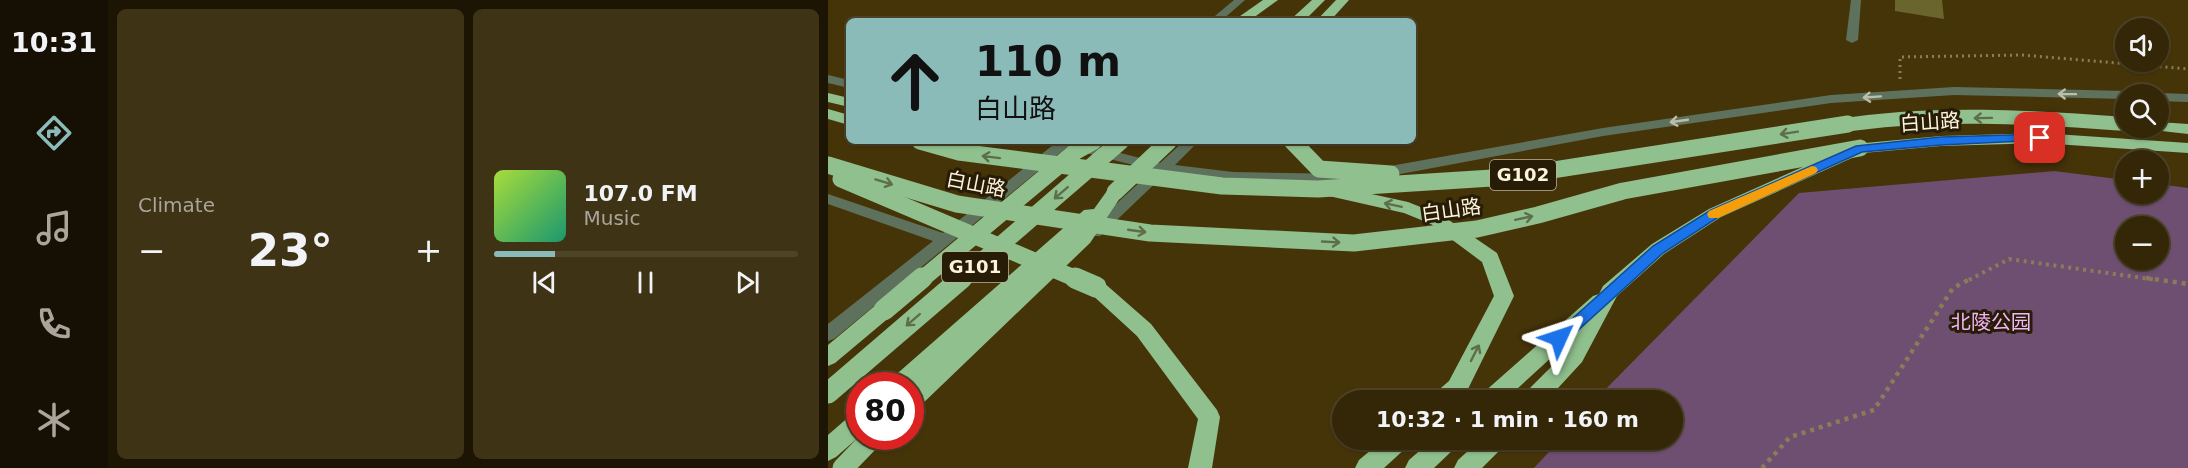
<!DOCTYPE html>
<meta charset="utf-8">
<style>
:root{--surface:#342707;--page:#3f3315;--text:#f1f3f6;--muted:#a9a59b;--line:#4e4428;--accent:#8bbbb9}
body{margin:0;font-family:"DejaVu Sans","Noto Sans SC",sans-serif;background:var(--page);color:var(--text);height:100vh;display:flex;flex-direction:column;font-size:22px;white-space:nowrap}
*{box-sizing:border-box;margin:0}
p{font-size:20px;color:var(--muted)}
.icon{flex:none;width:33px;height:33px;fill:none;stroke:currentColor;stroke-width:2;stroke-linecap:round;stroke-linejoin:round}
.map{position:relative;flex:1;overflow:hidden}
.sheet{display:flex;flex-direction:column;gap:9px;padding:9px;background:#1d1504;width:720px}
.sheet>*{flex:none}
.banner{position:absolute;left:18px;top:18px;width:570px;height:126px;border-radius:9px;box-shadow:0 2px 4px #0004,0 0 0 2px var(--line);background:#8bbbb9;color:#111;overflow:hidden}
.controls{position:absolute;left:1287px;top:18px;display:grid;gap:12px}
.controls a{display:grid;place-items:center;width:54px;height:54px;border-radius:50%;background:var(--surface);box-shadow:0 2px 4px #0004,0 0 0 2px var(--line);font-size:30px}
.speed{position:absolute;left:18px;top:372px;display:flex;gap:12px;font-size:30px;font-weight:700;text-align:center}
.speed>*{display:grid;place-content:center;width:78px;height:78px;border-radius:50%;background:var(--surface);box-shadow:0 2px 4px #0004,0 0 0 2px var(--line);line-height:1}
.speed .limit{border:9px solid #d22;background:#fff;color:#111}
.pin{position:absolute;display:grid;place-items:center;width:51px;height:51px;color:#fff;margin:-26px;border-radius:12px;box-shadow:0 3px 9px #0006}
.me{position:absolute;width:66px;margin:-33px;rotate:48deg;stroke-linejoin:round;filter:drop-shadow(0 0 4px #0008)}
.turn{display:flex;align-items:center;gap:21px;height:126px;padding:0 30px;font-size:27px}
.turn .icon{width:78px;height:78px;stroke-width:2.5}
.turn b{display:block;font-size:42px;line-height:51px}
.big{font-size:45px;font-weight:700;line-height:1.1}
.sheet .tile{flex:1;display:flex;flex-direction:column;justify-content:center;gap:9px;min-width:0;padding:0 21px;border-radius:9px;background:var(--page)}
.song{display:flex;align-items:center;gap:18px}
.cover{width:72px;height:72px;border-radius:9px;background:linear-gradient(135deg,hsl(80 70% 55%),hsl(160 70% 35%))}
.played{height:6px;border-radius:3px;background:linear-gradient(90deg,var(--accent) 20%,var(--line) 20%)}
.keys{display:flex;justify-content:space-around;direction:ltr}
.heat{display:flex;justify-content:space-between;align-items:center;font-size:33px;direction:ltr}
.sheet .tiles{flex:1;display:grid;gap:9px;grid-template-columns:repeat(2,1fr)}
.trip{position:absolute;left:504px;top:390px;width:351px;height:60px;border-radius:30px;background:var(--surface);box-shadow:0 2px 4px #0004,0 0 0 2px var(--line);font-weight:700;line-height:60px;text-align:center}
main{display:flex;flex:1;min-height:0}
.tabs{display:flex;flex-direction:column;width:108px;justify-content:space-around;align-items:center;background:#151003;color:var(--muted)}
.tabs .icon{width:42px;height:42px}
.tabs .selected{color:var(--accent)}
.tabs b{font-size:27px;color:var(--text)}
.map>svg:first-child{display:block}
</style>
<main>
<nav class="tabs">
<b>10:31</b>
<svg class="icon selected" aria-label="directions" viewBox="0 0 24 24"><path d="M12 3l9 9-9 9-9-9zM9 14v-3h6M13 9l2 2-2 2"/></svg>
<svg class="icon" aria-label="music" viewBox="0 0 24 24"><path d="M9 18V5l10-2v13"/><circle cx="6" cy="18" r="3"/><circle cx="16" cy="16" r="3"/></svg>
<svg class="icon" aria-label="phone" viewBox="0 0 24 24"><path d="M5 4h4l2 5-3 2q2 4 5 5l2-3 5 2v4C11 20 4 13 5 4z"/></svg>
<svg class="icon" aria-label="climate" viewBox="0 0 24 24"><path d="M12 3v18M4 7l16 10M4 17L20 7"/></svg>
</nav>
<section class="sheet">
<div class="tiles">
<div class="tile"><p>Climate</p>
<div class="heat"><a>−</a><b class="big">23°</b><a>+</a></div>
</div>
<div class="tile">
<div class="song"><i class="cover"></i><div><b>107.0 FM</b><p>Music</p></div></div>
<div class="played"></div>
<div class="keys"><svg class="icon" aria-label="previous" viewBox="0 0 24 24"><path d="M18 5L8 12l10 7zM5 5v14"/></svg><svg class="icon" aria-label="pause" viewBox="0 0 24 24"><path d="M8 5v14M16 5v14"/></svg><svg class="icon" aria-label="next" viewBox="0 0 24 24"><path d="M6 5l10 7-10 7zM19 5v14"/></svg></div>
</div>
</div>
</section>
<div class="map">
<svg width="1360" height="468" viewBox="0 0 1360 468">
<rect width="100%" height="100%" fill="#463409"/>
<!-- green -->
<path fill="#6e4f71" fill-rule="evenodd" d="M1226 171 1297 180 1298 194H1330L1331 184 1360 188V468H706L732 440H844V400H767L971 193ZM1298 226H1330V260H1298Z"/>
<!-- building -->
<path fill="#6a652c" d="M1067 0H1114L1116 19 1067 11Z"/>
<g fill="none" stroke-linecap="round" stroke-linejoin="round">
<!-- path-far2 -->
<path stroke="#8b7c59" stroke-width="3" stroke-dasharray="2 4" stroke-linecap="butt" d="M1072 79V57L1194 55 1360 69"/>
<!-- path-far1 -->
<path stroke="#8b7c59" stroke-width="4" stroke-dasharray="3 4.5" stroke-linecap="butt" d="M1141 280 1181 259 1329 280"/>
<!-- path -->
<g stroke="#8b7c59" stroke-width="4.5" stroke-dasharray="4 5" stroke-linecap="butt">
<path d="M1318 278 1360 284"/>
<path d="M934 468 962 437 1046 410 1125 288 1144 278"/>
</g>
<!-- street -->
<g fill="#5e715d" fill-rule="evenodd">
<path d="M406 0H417L393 21H381Z"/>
<path d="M1023 0H1033L1030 40 1024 43 1018 40Z"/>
<path d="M0 75 21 80V88L0 83Z"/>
<path d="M1126 87 1298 91 1304 94H1298V99L1126 95 1003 103 775 136 551 178 544 173 551 168 775 128 1003 95Z"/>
<path d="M1330 93 1360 94V102L1330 101V94H1326Z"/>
<path d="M219 141H245L332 163 356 141H371L347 165 405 172 521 174 528 179 521 184 405 182 338 173 272 236H262L260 232 262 228 325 170 238 148 6 339 0 341V324L105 241 0 204V194L115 233 225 145Z"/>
</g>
<!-- highway -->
<g fill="#90c08e" fill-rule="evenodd">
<path d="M435 0H450L421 21H405Z"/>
<path d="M484 0H497L476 21H461Z"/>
<path d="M508 0H521L502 21H488Z"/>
<path d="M0 93 21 98V107L0 102Z"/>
<path d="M0 109 21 115V125L0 119Z"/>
<path d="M1330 122 1360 124V134L1325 130 1323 128H1330Z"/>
<path d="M1212 133 1360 143V153L1212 143 1113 146 1035 153 893 217 836 254 789 296 754 362 719 400H694L697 393 740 350 748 335 677 400H652L655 393 765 296 771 294 775 286 824 244 881 209 1026 144 1113 136Z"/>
<path d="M498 184 580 202 615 216 669 253 686 296 637 395 630 400H604L607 393 621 381 666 296 654 262 603 224 576 213 492 194 490 190 492 186Z"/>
<path d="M287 186 293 188 296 192 262 243 90 408 82 410V386H60L63 379 256 210 266 209 281 188Z"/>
<path d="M268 280 275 282 323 324 389 410 392 417 384 468H360L370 419 309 336 261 292 258 287 261 282Z"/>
<path d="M56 302 63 304 66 310 63 316 7 363 0 366V345L49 304Z"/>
<path d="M32 411V436L8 457 0 461V435L24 414Z"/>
<path d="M555 440H582L579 447 556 468H527L531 460Z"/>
<path d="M604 440H631L628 447 606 468H577L581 460Z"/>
<path d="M652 440H678L675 447 654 468H626L630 460Z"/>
</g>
<!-- highway-bridge-far2 -->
<path stroke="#90c08e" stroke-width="14" d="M1010 126C1105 111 1203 117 1298 124"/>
<!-- highway-bridge-far1 -->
<g stroke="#90c08e" stroke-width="17">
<path d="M92 141 131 152 394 186 490 189 680 177 1020 124"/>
<path d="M464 141 491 169 563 174"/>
<path d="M0 165 129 204 322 233 526 243 649 229 710 215 795 191 1032 148"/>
<path d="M13 179 251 280"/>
<path d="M287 192 341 141"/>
<path d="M93 280 248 151 266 141"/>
<path d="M132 280 293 141"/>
</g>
<!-- highway-bridge -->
<g stroke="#90c08e" stroke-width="21">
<path d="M247 278 268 287"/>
<path d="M56 310 94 278"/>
<path d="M0 393 134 278"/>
<path d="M15 468 46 436"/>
</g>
</g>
<!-- one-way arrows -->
<defs><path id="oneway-shaft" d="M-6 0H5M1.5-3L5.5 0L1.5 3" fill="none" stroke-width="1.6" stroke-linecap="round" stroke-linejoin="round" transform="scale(1.5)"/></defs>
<g stroke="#bdbea9">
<use href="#oneway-shaft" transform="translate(1239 94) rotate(-179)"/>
<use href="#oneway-shaft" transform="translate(1044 97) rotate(176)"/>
<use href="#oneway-shaft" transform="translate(851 121) rotate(172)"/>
</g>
<g stroke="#5c6e4a">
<use href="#oneway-shaft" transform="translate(1155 118) rotate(179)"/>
<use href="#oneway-shaft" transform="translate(961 133) rotate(171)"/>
<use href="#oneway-shaft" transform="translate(163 157) rotate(-173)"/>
<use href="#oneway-shaft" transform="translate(56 182) rotate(17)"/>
<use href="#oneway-shaft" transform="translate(233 193) rotate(139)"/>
<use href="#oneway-shaft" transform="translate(565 205) rotate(-168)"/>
<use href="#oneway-shaft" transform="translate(696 218) rotate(-12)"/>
<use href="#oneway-shaft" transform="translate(309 231) rotate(8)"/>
<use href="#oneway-shaft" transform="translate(503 242) rotate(3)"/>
<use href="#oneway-shaft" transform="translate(85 320) rotate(139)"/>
<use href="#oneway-shaft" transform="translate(647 353) rotate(-63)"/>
</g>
<!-- route -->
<path fill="#1a73e8" stroke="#114b97" stroke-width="1.5" d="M1212 134 1216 135V140L1113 145 1034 152 892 216 835 253 736 343 731 344 725 343 723 338 825 246 883 210 1028 146 1113 137Z"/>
<!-- slow -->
<path fill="#f59e0b" d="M984 166 988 167 990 170 988 173 890 218H881L879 214 881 211Z"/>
<g text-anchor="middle" stroke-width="6" stroke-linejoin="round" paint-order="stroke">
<!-- shield labels -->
<g fill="#271c06" stroke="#bdb29c" stroke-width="1.5">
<rect x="662" y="160" width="66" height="30" rx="4.5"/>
<rect x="114" y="252" width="66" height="30" rx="4.5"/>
</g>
<g font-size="18" font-weight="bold" fill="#fdf2dc">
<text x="695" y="181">G102</text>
<text x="147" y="273">G101</text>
</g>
<!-- street labels -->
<g font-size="20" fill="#fdf2dc" stroke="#271c06">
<text transform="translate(1102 122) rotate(-4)" y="7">白山路</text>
<text transform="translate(148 184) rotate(11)" y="7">白山路</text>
<text transform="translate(623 210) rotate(-8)" y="7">白山路</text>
</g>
<!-- park labels -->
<g font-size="20" fill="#f4b4f9" stroke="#271c06">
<text x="1163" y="329">北陵公园</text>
</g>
</g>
</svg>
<div class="controls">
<a><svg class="icon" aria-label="sound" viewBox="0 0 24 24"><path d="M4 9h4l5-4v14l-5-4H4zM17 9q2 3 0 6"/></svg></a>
<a><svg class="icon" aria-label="search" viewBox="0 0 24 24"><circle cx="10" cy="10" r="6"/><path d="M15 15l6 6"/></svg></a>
<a>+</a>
<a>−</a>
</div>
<div class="speed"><div class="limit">80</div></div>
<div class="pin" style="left:1212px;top:138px;background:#d93025"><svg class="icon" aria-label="arrive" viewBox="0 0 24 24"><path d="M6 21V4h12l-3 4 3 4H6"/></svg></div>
<svg class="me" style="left:731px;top:338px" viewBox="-20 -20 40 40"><path d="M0-17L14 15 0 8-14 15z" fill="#1a73e8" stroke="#fff" stroke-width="4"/></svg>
<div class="trip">10:32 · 1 min · 160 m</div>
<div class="banner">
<div class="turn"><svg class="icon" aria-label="ahead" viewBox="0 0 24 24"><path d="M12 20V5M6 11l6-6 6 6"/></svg><div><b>110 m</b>白山路</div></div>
</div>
</div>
</main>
